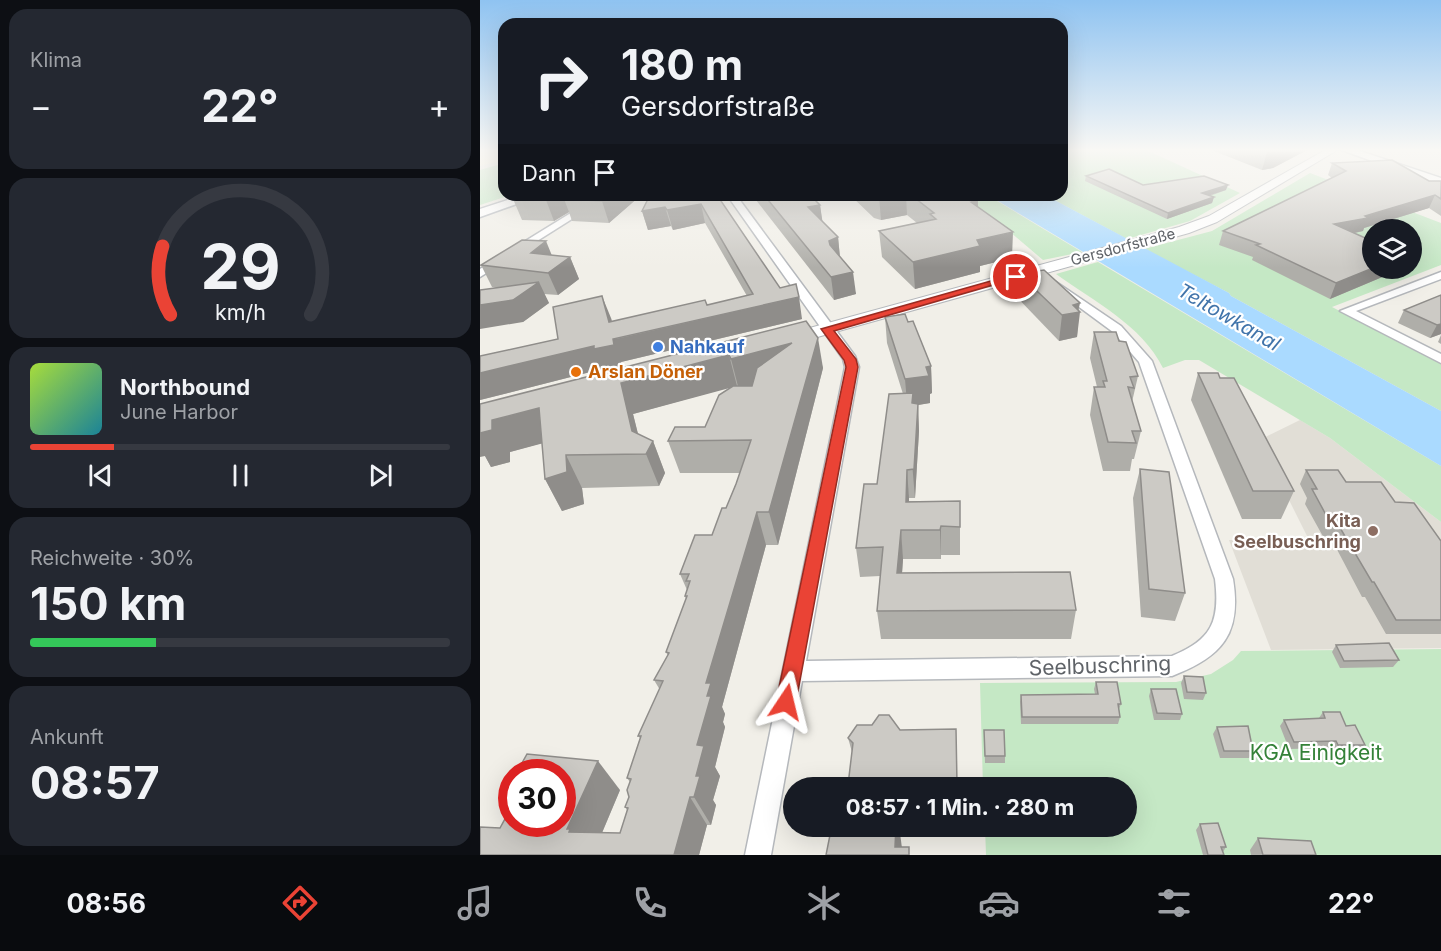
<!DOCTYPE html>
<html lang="de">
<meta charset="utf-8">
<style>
:root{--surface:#171b24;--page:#242831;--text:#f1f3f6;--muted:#9ea1a6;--line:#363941;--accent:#ea4335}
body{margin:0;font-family:Inter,sans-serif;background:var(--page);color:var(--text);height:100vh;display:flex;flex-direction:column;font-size:22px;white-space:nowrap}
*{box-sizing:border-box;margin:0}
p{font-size:20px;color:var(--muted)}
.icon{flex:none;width:33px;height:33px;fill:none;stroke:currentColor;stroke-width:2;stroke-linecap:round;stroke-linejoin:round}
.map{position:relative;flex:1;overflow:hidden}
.drawer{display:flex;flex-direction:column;gap:9px;padding:9px;background:#0d0f14;width:480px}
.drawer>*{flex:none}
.banner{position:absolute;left:18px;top:18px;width:570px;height:183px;border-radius:18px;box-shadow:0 6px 24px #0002;background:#171b24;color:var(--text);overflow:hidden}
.buttons{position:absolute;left:882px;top:219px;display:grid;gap:12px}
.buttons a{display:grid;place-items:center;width:60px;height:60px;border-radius:50%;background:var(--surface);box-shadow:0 6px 24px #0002;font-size:30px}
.speed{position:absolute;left:18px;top:759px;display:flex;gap:12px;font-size:30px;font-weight:700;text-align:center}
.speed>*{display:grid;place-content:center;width:78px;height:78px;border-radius:50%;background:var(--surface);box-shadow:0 6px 24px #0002;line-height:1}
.speed .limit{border:9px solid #d22;background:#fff;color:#111}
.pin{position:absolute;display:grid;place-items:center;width:51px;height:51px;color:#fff;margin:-26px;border:3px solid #fff;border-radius:50%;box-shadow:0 2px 6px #0007}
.me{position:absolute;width:66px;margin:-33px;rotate:10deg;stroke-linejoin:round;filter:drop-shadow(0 0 4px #0008)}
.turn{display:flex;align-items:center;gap:21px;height:126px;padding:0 24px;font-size:27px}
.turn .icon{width:78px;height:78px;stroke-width:2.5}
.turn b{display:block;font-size:42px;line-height:51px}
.then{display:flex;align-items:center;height:57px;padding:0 24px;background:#0003;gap:12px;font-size:22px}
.big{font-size:45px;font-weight:700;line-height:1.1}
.drawer .widget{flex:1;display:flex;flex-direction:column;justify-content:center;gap:9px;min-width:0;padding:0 21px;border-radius:18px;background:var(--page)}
.drawer .dial{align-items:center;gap:0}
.dial svg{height:156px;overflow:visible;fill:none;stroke:var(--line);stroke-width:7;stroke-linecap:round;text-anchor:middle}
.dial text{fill:var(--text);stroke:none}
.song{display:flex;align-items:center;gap:18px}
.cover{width:72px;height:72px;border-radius:9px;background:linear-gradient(135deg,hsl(80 70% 55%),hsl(190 70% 35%))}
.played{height:6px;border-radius:3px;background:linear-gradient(90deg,var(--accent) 20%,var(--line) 20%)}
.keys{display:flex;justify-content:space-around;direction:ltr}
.heat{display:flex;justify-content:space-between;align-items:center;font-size:33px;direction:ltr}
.charge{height:9px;border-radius:4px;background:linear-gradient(90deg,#34c759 30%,var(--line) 0)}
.trip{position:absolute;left:303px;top:777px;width:354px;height:60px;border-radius:30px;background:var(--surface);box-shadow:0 6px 24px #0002;font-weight:700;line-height:60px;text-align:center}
.tabs{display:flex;height:96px;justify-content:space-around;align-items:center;background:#090b0e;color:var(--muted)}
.tabs .icon{width:42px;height:42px}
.tabs .active{color:var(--accent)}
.tabs b{font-size:27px;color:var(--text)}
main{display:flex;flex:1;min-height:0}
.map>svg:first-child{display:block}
</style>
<main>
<section class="drawer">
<div class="widget"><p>Klima</p>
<div class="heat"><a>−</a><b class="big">22°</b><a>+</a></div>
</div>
<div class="widget dial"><svg viewBox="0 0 100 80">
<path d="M14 69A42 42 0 1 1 86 69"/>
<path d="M14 69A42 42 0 0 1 10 34" stroke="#ea4335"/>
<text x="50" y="56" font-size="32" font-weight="700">29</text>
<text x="50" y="72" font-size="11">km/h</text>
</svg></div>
<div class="widget">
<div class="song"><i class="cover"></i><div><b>Northbound</b><p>June Harbor</p></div></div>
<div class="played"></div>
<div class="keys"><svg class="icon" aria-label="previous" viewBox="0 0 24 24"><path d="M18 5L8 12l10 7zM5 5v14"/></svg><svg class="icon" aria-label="pause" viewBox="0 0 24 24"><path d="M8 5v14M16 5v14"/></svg><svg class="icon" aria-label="next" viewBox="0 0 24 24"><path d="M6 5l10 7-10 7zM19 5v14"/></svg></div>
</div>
<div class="widget"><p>Reichweite · 30%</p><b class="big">150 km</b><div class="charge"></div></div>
<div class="widget"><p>Ankunft</p><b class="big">08:57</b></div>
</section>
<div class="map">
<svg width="961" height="855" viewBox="0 0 961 855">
<rect width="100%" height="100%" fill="#f1efe8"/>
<!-- commercial -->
<path fill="#fef7e0" d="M0 149H24V160L0 166Z"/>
<!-- education -->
<path fill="#e1ded6" d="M820 420 850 438 961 522V648L791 650 749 540H829L779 440Z"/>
<!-- green -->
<g fill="#c5e8c5" fill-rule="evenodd">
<path d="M582 149H664L760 193 710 221 647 239 565 195H582Z"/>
<path d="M24 163V195H31L0 205V170Z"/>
<path d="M830 173 961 223V265L852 307 961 363V411L751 296 749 293 664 249 732 231ZM892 230H932V268H892Z"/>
<path d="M470 195H507L602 252 563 260 523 226Z"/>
<path d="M618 262 961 466V522L850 438 719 360H705L683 368C662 325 613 301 576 274Z"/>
<path d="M961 649V855H506L505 827 646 826V788L503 787 500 683 696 682 731 674 753 660 761 651Z"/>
</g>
<!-- water -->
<path fill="#aadaff" d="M508 195H565L749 293 751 296 961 411V466Z"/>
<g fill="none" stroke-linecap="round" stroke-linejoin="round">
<!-- minor casing -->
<g stroke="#b5b8bc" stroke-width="3">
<g id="minor">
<path d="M120 195H130L0 277V269Z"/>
<path d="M247 195H256L375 356 379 367 326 661 692 656C732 640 740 621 735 579L659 362 633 332 572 287V283L576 282 641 326 672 361 753 579C762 634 742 657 692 676L322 681 291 855H265L365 367 363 359Z"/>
<path d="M961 272V279L876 311 961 354V363L860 311Z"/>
</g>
</g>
<!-- tertiary casing -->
<g stroke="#b5b8bc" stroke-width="2">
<path id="tertiary" d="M847 149H859L737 222 709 233 316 343 310 344 302 339 304 335 699 227 729 216Z"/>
</g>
<!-- secondary casing -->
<g stroke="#b6babf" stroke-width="3">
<g id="secondary">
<path d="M859 149H874L961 178V186Z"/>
<path d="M43 195H62L0 217V209Z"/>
</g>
</g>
<!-- minor -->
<use href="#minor" fill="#fff" fill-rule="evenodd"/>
<!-- tertiary -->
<use href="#tertiary" fill="#fff" fill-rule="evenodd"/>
<!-- secondary -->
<use href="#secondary" fill="#fff" fill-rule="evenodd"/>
</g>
<!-- wall -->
<g fill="#afaea9">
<path d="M729 149H829L793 168 782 170Z"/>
<path d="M852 163 949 181H961V216L949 208 884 228 883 231 875 233 892 268H920L919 270 850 299 772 260 773 257 739 245 743 231 852 178 848 175Z"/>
<path d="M606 176 663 185 746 190 730 196 734 197 732 203 687 219 605 181Z"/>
<path d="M237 195 300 288 322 319 141 362 124 372 122 369 0 400V356L78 339 131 318 132 322 227 305 267 296 225 223 193 230 191 226 168 230 162 211Z"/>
<path d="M272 195H330L340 205 342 221 358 237 360 257 376 294 354 300Z"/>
<path d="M370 195H490L498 200V207L532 258 500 266V272L435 289 402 257 399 231 437 223 427 215 401 220 394 218Z"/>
<path d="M160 196 129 223 92 221 89 212 74 221 42 220 33 199Z"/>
<path d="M71 255 90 257 99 279 78 295 64 294 69 303 43 322 17 288 12 287 1 265Z"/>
<path d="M534 269 599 310 597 337 579 341 533 293Z"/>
<path d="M961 295V334L950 338 918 323 924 310Z"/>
<path d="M405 317 428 322 451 366 452 393 450 394V403L438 405 439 431 435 498H429V501H480V555H461V559H423L422 573 596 610 591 639H401L397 611 400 576 380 577 376 548 397 484 423 394 407 343Z"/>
<path d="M326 321 343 368 298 545H286L242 707 245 714 243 722 245 727 235 767 240 776 233 800 236 805 231 825H227L219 855H0L20 828 140 790 122 833H140L147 810 145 807 149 797 150 782 147 778 160 738 158 736 180 690 174 680 188 656 186 652 206 599 205 596 207 590 200 574 232 535 246 508 260 473H200L188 441 225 427 250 387 153 414 158 434 173 441 185 473 179 486 102 488 104 504 82 511 65 479 62 443 30 452V462L11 467 5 456Z"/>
<path d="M614 332 639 341 658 376 652 402 661 431 654 459H652L650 471H623L610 415 614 387H617L610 358Z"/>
<path d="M961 335V344L958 342Z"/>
<path d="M718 373 740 378 814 491 801 519H762L711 400Z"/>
<path d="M660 469 705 593 695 621 661 617 653 498Z"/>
<path d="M826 470 866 482 915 502 961 541V634H906L885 597H882L852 540H845L825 504 827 498 820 484Z"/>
<path d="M856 645 919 660 913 667 860 668 852 652Z"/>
<path d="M704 676 726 693 723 700 704 699 701 683Z"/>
<path d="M616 682 641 704 639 709 640 717 638 724H541L540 702 541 695 615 694 614 689Z"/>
<path d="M671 689 702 714 700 720H674L669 696Z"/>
<path d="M843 712 866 726 885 745 879 751 853 752 851 748 809 749 800 726 804 720 839 718Z"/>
<path d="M737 727 773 751 769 758H740L733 734Z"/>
<path d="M476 729 477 788H368L372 752 368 738 420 730Z"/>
<path d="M504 730 525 756V763H505Z"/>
<path d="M720 824 746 847 743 852 744 855H723L716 830Z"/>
<path d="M778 838 836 855H771L770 850Z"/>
</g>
<!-- shaded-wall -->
<g fill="#8f8d8a">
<path d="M788 149H829L793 168 782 170Z"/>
<path d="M748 185 746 190 721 198 722 193Z"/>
<path d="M75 195H116L84 199 89 212 74 221 66 200Z"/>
<path d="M129 195H160V196L129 223 122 201Z"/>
<path d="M404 195H426L427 215 401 220 399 196Z"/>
<path d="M955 195 949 208 884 228 883 231 849 238 854 224 885 216Z"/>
<path d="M734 197 732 203 687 219 688 213Z"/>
<path d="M498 200 497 225 491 202Z"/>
<path d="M221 204 225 223 193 230 187 210Z"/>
<path d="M340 205 343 225 328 207Z"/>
<path d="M185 207 191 226 168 230 162 211Z"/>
<path d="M533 232 532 258 500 266V272L435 289 433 262 497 240Z"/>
<path d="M358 237 360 258 352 262 349 241Z"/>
<path d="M66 241 75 263 51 253Z"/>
<path d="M90 257 99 279 78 295 68 273Z"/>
<path d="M893 268H920L919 270 850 299 856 283Z"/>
<path d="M373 272 376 294 354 300 351 277Z"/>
<path d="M59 282 69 303 43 322 0 329V305Z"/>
<path d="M122 296 131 318 136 339 319 297 322 319 141 362 143 368 124 372 122 369 0 400V373L129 322Z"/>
<path d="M600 303 598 312H600L597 337 579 341 582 315 593 305Z"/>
<path d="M961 324V334L950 338 957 325Z"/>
<path d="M338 338 343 368 298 545 289 512Z"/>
<path d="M312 343 317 374 259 390 251 359Z"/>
<path d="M249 355 257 386 153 414 163 454 152 431 141 383Z"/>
<path d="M451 366 452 393 450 394V403L438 405 439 431 435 498 425 379 446 367Z"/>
<path d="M59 408 75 440 30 452V462L11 467 5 456 0 457V433L12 420Z"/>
<path d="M173 441 185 473 179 486 166 454Z"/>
<path d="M86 455 102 488 104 504 82 511 65 479Z"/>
<path d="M427 470 429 498 428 530 426 502Z"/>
<path d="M277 512 286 545 242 707 245 714 243 722 245 727 235 767 240 776 233 800 236 805 231 825 214 797 216 776 217 745 227 696 226 683Z"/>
<path d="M461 526V559L460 530Z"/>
<path d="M421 530 423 559 420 602 417 573Z"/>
<path d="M118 761 140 790 113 854 87 829Z"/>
<path d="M210 797 227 825 219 855H194Z"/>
<path d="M416 826H419L422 848 415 847Z"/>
</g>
<!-- building -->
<g fill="#cccac5" stroke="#8f8d8a" stroke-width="1.5">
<path d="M912 160 949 181H961V199L955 195 885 216 888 218 854 224 892 241 893 268 856 283 776 245 780 244 743 231 866 171 852 163Z"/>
<path d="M629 169 663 185 724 176 748 185 722 193 734 197 688 213 606 176Z"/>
<path d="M42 195H75L66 200 33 199Z"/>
<path d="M91 195H129L122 201 84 199Z"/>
<path d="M170 195H237L300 288 316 284 319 297 133 339 134 345 114 349V346L0 373V356L78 339 73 307 122 296 129 322 225 300 227 305 273 294 221 204 187 210 185 207 162 211Z"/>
<path d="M284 195H330L340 205 328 207 358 237 349 241 350 245 373 272 351 277Z"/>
<path d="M431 195H490L498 200 491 202 533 232 497 240 500 246 433 262 399 231 456 219 450 214 454 213Z"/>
<path d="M42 240 66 241 51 253 90 257 68 273 1 265Z"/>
<path d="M552 265 558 271 564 270 600 303 593 305 600 312 582 315 534 269Z"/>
<path d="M59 282 33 300 0 305V290Z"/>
<path d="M961 295V324L957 325 924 310Z"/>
<path d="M425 314 428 322 433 321 451 366 446 367 449 376 425 379 405 317Z"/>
<path d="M326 321 338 338 289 512H277L226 683H231L227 696H231L217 745 224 746 216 776H220L214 797H210L194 855H0V827L20 828 32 806V824H82V772H37L47 754 118 761 87 829H90L89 832 140 833 148 808 145 807 149 797 147 790 151 779 147 778 161 736H158L183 681 174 680 189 653 186 652 207 596H205L210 581H206L209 574H200L215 535H232L242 508H246L256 484 271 440 188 441 195 427H225L239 395 253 386H272L277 368 312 343 251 359 249 355 141 383 152 431 173 441 166 454 86 455 87 472 65 479 59 408 12 420V430L0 433V404Z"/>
<path d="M614 332H636L639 341 646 342 658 376 650 377 654 388 648 387 661 431H652L656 443 628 442 614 387H625L623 381H627Z"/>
<path d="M718 373H738L740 378H754L814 491H773Z"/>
<path d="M433 393 432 403 438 404 434 469 427 470 426 502 480 501V527L461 526 460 530H421L417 573 590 572 596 610 397 611 403 547 376 548 384 484H397L409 394Z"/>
<path d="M660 469 689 472 705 593 669 589Z"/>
<path d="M826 470H858L866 482H901L915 502 934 503 961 541V620H916L894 582H892L859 526H852L832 489H837Z"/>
<path d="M909 643 919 660 864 661 856 645Z"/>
<path d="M704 676 723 677 726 693 707 692Z"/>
<path d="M616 682H637L641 704H638L640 717H542L541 695 618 694Z"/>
<path d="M671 689H696L702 714 677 713Z"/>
<path d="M843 712H860L866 726 875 725 885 745H858L856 741 814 742 804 720 845 718Z"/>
<path d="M399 715H409L420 730 476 729 477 784 368 785 373 743 368 738 377 725H392Z"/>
<path d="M768 726 773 751H744L737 727Z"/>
<path d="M504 730H524L525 756H505Z"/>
<path d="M738 823 746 847H741L744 855H728L720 824Z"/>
<path d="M359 826H416L415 847H429V855H346L351 830 358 829Z"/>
<path d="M778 838 831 841 836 855H783Z"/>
</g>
<!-- sky -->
<linearGradient id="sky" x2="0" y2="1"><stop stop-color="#8fc3f1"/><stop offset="0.56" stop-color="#f9f8f5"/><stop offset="1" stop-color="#f9f8f5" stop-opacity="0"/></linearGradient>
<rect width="961" height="268" fill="url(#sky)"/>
<!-- route -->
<path fill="#ea4335" stroke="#982c22" stroke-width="1.5" d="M532 275 541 277 354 331 376 359 378 367 316 702 313 709 306 712 299 709 296 702 366 367 364 360 341 329Z"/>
<!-- markers -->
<circle fill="#3f7fe0" stroke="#fff" stroke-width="2" cx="178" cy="347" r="6"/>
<circle fill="#e8710a" stroke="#fff" stroke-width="2" cx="96" cy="372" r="6"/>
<circle fill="#8d6e63" stroke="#fff" stroke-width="2" cx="893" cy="531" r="6"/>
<g text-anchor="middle" stroke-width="4.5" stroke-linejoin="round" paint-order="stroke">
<!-- far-street labels -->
<g font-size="15" fill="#5f6368" stroke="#fff">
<text transform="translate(643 247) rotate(-15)" y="5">Gersdorfstraße</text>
</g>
<!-- shop labels -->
<g font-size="18" font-weight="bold" fill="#366cbe" stroke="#fff" text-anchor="start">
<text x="190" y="353">Nahkauf</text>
</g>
<!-- food labels -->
<g font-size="18" font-weight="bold" fill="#c56008" stroke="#fff" text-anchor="start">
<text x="108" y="378">Arslan Döner</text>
</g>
<!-- education labels -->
<g font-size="18" font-weight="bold" fill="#785e54" stroke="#fff" text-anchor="end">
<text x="881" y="527">Kita<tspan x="881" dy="21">Seelbuschring</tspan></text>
</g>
<!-- water labels -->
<g font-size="20" font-style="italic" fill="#4174aa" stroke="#fff">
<text transform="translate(749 317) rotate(30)" y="7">Teltowkanal</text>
</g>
<!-- near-street labels -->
<g font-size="21" fill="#5f6368" stroke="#fff">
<text transform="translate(620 666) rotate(-2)" y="7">Seelbuschring</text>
</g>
<!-- near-park labels -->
<g font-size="21" fill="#348238" stroke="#fff">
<text x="836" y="760">KGA Einigkeit</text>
</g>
</g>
</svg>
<div class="buttons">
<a><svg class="icon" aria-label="layers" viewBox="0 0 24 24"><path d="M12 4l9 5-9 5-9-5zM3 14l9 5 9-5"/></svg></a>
</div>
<div class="speed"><div class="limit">30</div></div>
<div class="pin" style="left:536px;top:277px;background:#d93025"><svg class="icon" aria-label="arrive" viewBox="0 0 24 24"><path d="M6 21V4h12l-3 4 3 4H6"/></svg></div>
<svg class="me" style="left:306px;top:702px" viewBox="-20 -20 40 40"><path d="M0-17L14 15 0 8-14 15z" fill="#ea4335" stroke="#fff" stroke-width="4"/></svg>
<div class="trip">08:57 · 1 Min. · 280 m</div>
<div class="banner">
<div class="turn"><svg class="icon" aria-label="right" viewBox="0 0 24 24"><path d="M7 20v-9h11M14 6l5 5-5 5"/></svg><div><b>180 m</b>Gersdorfstraße</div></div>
<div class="then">Dann<svg class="icon" aria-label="arrive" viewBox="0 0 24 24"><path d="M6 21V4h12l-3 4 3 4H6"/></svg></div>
</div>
</div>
</main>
<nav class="tabs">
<b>08:56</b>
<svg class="icon active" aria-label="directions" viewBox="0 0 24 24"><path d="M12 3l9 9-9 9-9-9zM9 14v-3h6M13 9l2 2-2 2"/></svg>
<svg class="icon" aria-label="music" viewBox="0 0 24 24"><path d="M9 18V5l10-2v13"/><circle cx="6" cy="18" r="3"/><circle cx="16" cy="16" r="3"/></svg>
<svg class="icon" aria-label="phone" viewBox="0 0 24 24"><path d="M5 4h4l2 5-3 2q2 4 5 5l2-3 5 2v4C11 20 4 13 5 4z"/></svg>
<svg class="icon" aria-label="climate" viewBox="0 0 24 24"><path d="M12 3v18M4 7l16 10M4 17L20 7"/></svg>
<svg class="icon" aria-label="car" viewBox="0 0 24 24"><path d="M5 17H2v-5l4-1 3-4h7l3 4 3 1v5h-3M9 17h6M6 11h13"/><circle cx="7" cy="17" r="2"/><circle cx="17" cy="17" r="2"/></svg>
<svg class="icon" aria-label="filters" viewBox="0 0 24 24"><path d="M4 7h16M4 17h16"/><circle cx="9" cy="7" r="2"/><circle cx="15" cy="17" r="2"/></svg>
<b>22°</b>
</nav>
